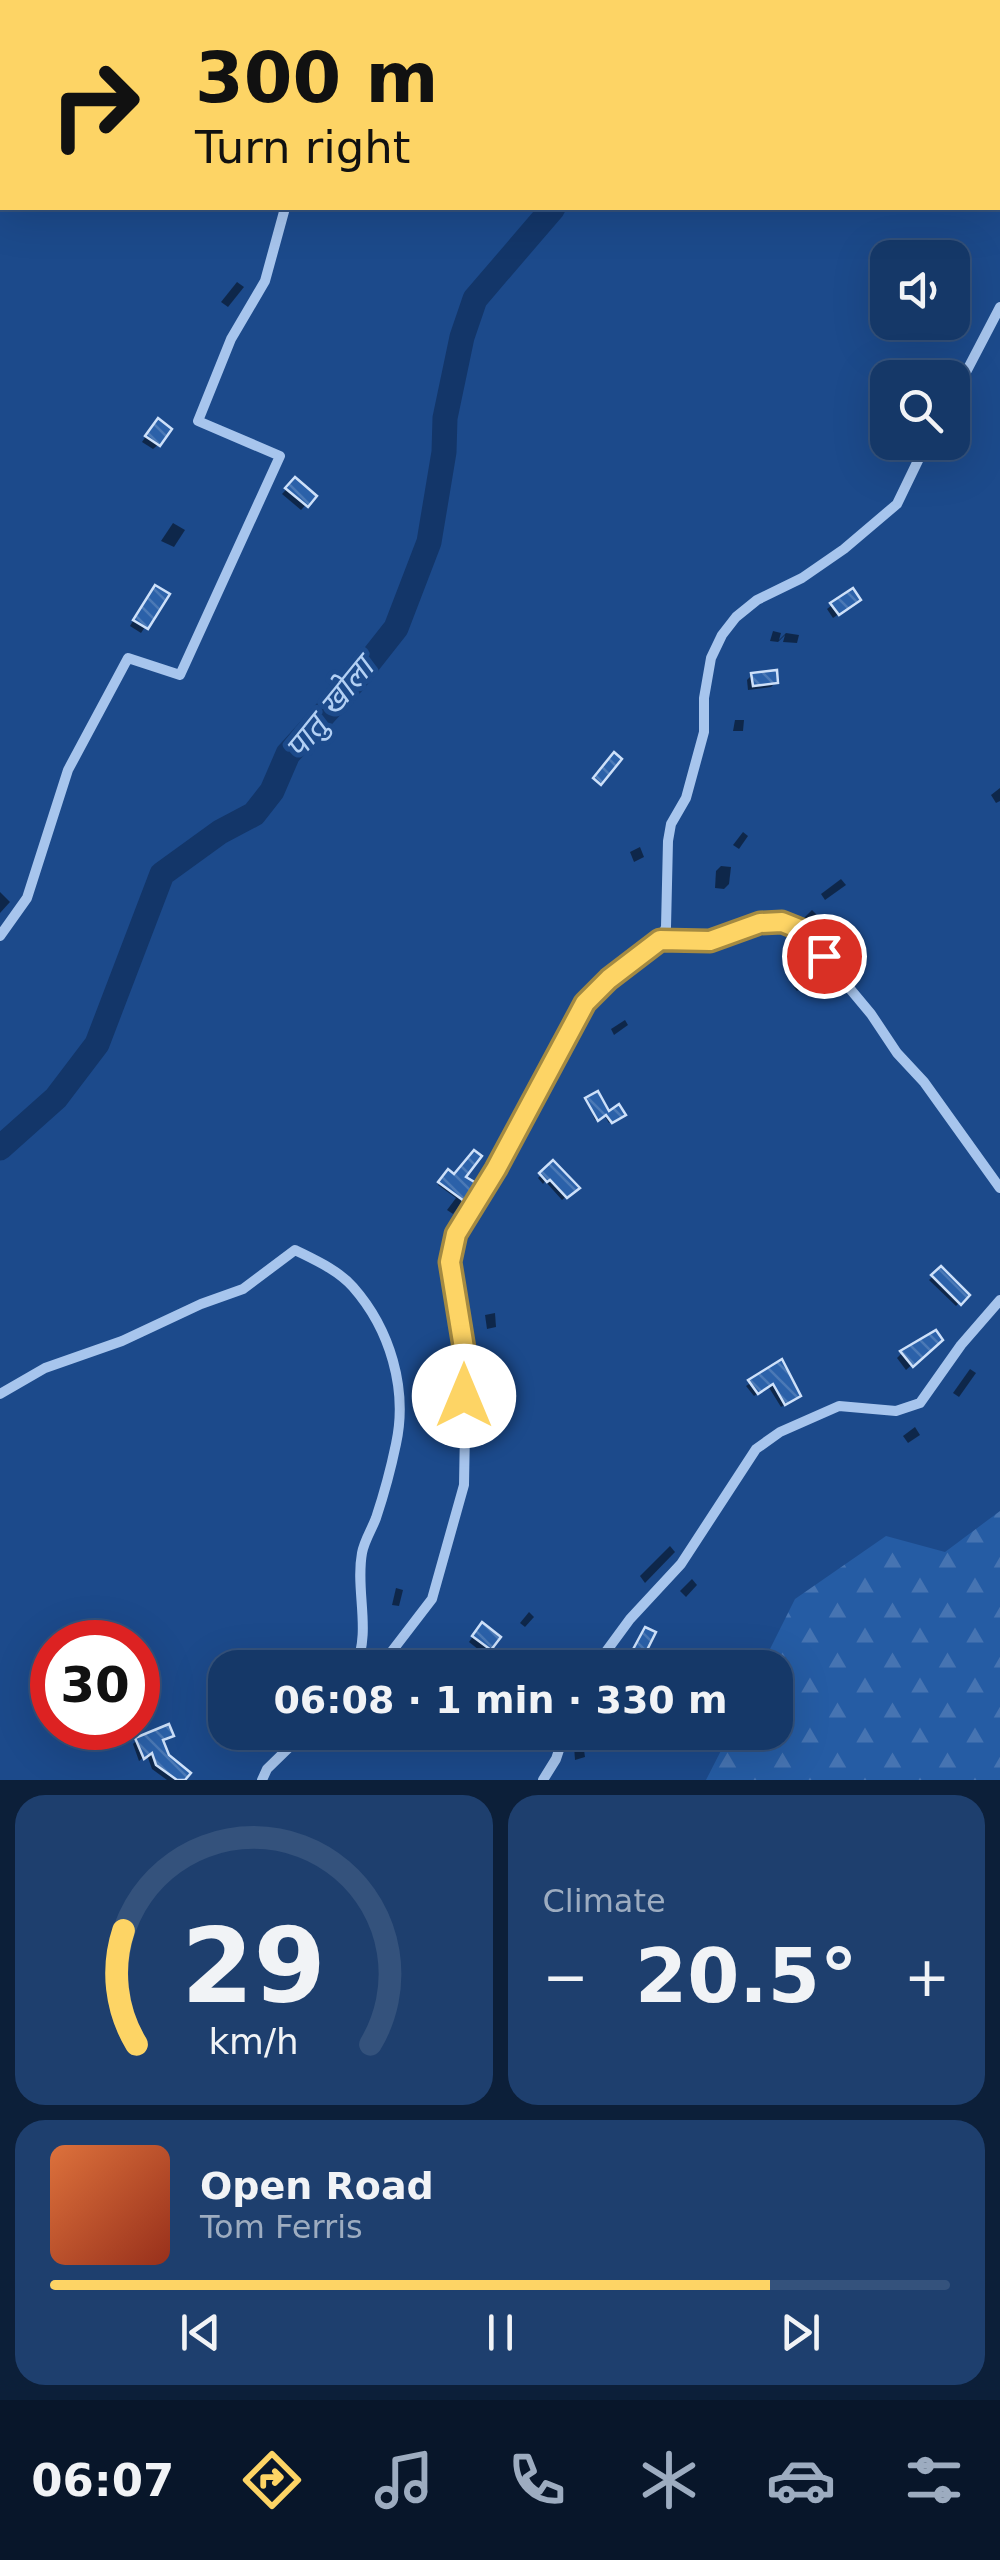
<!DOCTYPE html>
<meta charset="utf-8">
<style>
:root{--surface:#153868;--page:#1e3f6e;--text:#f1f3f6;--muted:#9dacc0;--line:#34527c;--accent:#fdd465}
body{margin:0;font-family:"DejaVu Sans","Noto Sans Devanagari",sans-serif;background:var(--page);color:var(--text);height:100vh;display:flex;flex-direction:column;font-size:38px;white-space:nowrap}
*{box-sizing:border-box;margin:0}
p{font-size:32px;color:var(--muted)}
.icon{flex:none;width:55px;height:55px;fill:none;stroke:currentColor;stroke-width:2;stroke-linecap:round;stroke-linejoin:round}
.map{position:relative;height:1780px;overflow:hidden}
.details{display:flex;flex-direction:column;gap:15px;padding:15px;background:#0c1f39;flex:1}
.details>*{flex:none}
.hud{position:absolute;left:0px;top:0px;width:1000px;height:210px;box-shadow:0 10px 40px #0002,0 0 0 2px var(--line);background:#fdd465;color:#111;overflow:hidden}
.tools{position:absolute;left:870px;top:240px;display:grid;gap:20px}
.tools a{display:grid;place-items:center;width:100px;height:100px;border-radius:20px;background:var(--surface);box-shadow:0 10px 40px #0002,0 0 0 2px var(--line);font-size:50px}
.speed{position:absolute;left:30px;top:1620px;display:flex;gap:20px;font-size:50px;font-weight:700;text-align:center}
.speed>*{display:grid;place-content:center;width:130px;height:130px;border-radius:50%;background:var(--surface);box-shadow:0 10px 40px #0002,0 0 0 2px var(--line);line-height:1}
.speed .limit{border:15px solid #d22;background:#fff;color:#111}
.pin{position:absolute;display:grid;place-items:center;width:85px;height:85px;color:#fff;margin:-42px;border:5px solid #fff;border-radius:50%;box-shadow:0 2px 10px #0007}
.me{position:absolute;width:110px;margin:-55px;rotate:0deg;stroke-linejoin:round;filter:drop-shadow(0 0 8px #0008)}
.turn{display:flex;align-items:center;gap:35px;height:210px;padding:0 30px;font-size:45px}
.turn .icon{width:130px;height:130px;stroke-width:2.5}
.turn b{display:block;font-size:70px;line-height:85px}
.big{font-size:75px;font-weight:700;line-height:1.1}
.details .tile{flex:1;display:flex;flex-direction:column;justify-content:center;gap:15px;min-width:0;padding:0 35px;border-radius:30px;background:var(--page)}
.details .dial{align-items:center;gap:0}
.dial svg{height:260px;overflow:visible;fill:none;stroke:var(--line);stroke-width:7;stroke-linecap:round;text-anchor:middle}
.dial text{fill:var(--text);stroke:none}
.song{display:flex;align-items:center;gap:30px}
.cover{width:120px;height:120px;border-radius:15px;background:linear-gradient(135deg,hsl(20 70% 55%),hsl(10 70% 35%))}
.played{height:10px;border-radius:5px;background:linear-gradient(90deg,var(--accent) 80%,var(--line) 80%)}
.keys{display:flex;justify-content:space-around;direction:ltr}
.heat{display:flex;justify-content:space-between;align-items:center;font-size:55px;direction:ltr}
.details .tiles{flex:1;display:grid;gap:15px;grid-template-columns:1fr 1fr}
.tile:last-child{grid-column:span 2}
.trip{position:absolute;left:208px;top:1650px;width:585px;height:100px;border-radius:30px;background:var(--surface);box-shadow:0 10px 40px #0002,0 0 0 2px var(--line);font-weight:700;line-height:100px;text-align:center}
.menu{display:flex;height:160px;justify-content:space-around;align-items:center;background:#08162a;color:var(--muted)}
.menu .icon{width:70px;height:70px}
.menu .on{color:var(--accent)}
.menu b{font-size:45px;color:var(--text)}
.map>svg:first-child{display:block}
</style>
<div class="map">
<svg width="1000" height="1780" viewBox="0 0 1000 1780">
<defs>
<pattern id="forest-firs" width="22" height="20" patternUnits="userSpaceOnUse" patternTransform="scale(2.5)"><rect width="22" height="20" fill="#255ca4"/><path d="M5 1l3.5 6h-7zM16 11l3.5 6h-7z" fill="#4674b2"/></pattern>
<pattern id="building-back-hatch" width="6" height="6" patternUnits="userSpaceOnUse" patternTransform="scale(2.5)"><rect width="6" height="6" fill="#2b61a9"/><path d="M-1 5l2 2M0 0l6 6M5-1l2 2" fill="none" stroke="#4b79b6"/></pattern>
</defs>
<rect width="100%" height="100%" fill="#1c4a8b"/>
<!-- forest -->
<path fill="url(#forest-firs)" d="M1000 1511V1780H706L730 1733 775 1732V1668L761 1667 795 1599 886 1536 945 1552Z"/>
<!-- shadow -->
<g fill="#0007">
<path d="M237 282 244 287 228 307 221 302Z"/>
<path d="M153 426 158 445 153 449 142 442Z"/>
<path d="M295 480 314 496 301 510 282 494Z"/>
<path d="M173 523 185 530 174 547 161 541Z"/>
<path d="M150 593 166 595 141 633 130 626Z"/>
<path d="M853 604 833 618 827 609 832 605Z"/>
<path d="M773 631 781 633 779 640 786 633 799 635 797 643 783 642 785 635 778 642 770 641Z"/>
<path d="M752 675 776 682 771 687 748 690 747 680Z"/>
<path d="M735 720H744L743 731H733Z"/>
<path d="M1000 788V801L996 803 991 795Z"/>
<path d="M743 832 748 836 739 849 733 845Z"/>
<path d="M640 847 644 857 634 862 630 852Z"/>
<path d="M721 866 731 867 729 884 724 889 715 888 716 871Z"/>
<path d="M841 879 846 885 825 900 821 894Z"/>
<path d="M0 892 10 902 0 913Z"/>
<path d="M812 910 817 915 807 925 802 920Z"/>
<path d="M836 940 850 964 843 970 826 950Z"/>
<path d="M806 976 810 981 797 991 793 986Z"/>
<path d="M825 977 830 982 822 988 818 983Z"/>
<path d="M625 1020 628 1025 614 1035 611 1029Z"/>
<path d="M587 1100 608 1114H622L609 1123 604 1115 595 1120Z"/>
<path d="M554 1163 576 1188 562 1200 545 1181 543 1184 538 1178Z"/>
<path d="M448 1173 454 1177H462L461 1203 453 1214 447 1210 456 1198 438 1185Z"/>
<path d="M941 1269 967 1295 956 1306 929 1280Z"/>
<path d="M495 1313 496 1327 487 1329 485 1315Z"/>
<path d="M940 1340 906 1370 897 1358 902 1353Z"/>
<path d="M781 1363 794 1399 781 1407 768 1386 754 1396 746 1386Z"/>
<path d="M970 1369 976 1373 959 1397 953 1393Z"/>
<path d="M915 1427 920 1435 908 1443 903 1436Z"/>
<path d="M670 1546 675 1552 645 1583 640 1576Z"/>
<path d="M692 1579 697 1585 686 1597 680 1591Z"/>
<path d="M396 1588 403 1590 399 1606 392 1605Z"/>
<path d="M529 1612 534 1617 525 1627 520 1623Z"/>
<path d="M477 1631 498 1637 484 1654 469 1642Z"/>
<path d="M527 1658 541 1666 540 1668H519Z"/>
<path d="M171 1735 161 1742 181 1780H167L152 1769 147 1755 139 1761 133 1744 137 1740Z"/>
<path d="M583 1743 585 1757 575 1760 574 1746Z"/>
</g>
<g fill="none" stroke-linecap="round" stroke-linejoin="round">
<!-- river -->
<g stroke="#133669" stroke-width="25">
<path d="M677 2 678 0"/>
<path d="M0 1148 56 1098 97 1044 162 874 220 832 254 814 272 791 288 754 355 680 396 628 429 542 444 452 445 418 462 337 475 299 553 208"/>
</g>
</g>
<!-- building -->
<g fill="url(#building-back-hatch)" stroke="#cde0f9" stroke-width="2.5">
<path d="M158 418 172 429 160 446 145 436Z"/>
<path d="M295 477 317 496 308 507 285 488Z"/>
<path d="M155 585 170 594 148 629 133 620Z"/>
<path d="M853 588 861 600 839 615 830 603Z"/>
<path d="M777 670 778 683 753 686 751 673Z"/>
<path d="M614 752 622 759 601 785 593 778Z"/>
<path d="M836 937 854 964 846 970 826 946Z"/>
<path d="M598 1091 609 1111 619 1104 626 1115 612 1123 606 1115 598 1121 585 1098Z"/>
<path d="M474 1150 482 1156 466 1177 476 1183 464 1201 438 1182 448 1169 454 1174Z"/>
<path d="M553 1160 580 1188 567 1198 550 1180 547 1182 539 1173Z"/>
<path d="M941 1266 970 1295 961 1305 931 1275Z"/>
<path d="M936 1330 943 1340 913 1367 900 1351Z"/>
<path d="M782 1359 801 1396 785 1405 773 1384 758 1394 748 1380Z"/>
<path d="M482 1622 501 1637 491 1650 472 1636Z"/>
<path d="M645 1627 656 1632 638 1668H623Z"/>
<path d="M169 1724 174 1736 163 1740 169 1755 191 1773 185 1780H177L156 1765 152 1753 144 1759 135 1738Z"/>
</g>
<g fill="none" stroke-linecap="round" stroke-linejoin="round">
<!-- minor -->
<g stroke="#a7c5ed" stroke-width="10">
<path d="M411 2 413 0"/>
<path d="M952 399 1000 307"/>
<path d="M0 936 27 898 68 770 128 658 180 675 280 456 198 421 231 339 265 281 285 208"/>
<path d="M660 940 710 941 760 923 782 922 801 930 871 1014 897 1053 924 1082 1000 1188"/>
<path d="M0 1394 45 1368 122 1341 201 1304 243 1289 295 1250C315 1260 338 1270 353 1287 390 1329 408 1389 396 1444 391 1468 384 1494 376 1518 372 1529 364 1541 362 1553 355 1591 372 1631 355 1668"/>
<path d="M379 1668 432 1599 464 1485 466 1374 450 1262 456 1234 496 1169 585 1003 609 979 660 940 666 927 668 841 671 824 686 798 704 732V698L711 658 722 635 736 617 757 600 802 578 844 549 897 504 927 442"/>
<path d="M594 1668 630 1619 681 1564 756 1449 780 1432 839 1406 896 1411 920 1403 961 1345 1000 1300"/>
<path d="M262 1780 267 1769 305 1732"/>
<path d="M543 1780 556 1759 565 1732"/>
</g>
</g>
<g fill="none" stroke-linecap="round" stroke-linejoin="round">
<!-- route casing -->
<g stroke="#a48a42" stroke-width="25">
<path id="route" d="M464 1396V1348L450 1262 456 1234 496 1169 585 1003 609 979 660 940 710 941 760 923 782 922 802 930 824 956"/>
</g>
<!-- route -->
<use href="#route" stroke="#fdd465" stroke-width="18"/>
</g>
<g text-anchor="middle" stroke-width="10" stroke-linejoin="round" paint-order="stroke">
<!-- water labels -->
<g font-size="32" font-style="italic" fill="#b3d0f4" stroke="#1c4a8b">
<text transform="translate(329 708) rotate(-51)" y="11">पातु खोला</text>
</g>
</g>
</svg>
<div class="tools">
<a><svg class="icon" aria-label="sound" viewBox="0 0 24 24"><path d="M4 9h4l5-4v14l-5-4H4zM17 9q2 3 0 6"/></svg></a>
<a><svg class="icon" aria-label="search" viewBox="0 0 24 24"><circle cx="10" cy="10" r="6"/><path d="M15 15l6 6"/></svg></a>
</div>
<div class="speed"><div class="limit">30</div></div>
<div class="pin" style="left:824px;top:956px;background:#d93025"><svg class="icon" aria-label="arrive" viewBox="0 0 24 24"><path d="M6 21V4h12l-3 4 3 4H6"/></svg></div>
<svg class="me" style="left:464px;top:1396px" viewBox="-20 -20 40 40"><circle r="19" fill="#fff"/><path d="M0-13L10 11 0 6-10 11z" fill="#fdd465"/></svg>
<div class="trip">06:08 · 1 min · 330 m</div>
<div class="hud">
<div class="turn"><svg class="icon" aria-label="right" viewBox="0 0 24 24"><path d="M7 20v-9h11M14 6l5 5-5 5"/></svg><div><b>300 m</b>Turn right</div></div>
</div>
</div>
<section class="details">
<div class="tiles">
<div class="tile dial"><svg viewBox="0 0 100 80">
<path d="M14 69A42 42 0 1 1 86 69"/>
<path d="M14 69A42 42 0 0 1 10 34" stroke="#fdd465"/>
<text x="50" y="56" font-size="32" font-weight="700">29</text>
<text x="50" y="72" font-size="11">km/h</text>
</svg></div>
<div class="tile"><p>Climate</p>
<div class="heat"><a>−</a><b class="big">20.5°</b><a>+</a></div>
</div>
<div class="tile">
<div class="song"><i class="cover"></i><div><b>Open Road</b><p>Tom Ferris</p></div></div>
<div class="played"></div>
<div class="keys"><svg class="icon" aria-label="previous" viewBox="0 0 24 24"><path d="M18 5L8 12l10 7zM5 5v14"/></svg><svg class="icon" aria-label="pause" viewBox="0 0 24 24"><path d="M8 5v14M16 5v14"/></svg><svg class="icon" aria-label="next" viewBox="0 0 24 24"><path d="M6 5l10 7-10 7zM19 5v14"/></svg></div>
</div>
</div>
</section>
<nav class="menu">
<b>06:07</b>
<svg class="icon on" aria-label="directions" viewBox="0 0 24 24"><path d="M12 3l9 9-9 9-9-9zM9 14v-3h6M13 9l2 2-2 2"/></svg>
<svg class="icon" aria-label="music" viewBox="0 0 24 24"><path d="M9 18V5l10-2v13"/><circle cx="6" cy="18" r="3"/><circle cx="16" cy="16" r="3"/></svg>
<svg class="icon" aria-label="phone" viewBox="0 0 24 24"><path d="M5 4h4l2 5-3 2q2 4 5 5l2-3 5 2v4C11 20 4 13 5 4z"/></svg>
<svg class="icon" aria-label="climate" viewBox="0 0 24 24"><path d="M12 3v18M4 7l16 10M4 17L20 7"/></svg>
<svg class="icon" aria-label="car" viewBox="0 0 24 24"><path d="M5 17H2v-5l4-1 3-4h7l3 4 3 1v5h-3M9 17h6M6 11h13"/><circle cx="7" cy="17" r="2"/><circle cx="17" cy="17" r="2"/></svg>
<svg class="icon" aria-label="filters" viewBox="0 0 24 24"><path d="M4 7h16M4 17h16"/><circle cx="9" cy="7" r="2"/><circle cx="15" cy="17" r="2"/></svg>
</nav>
